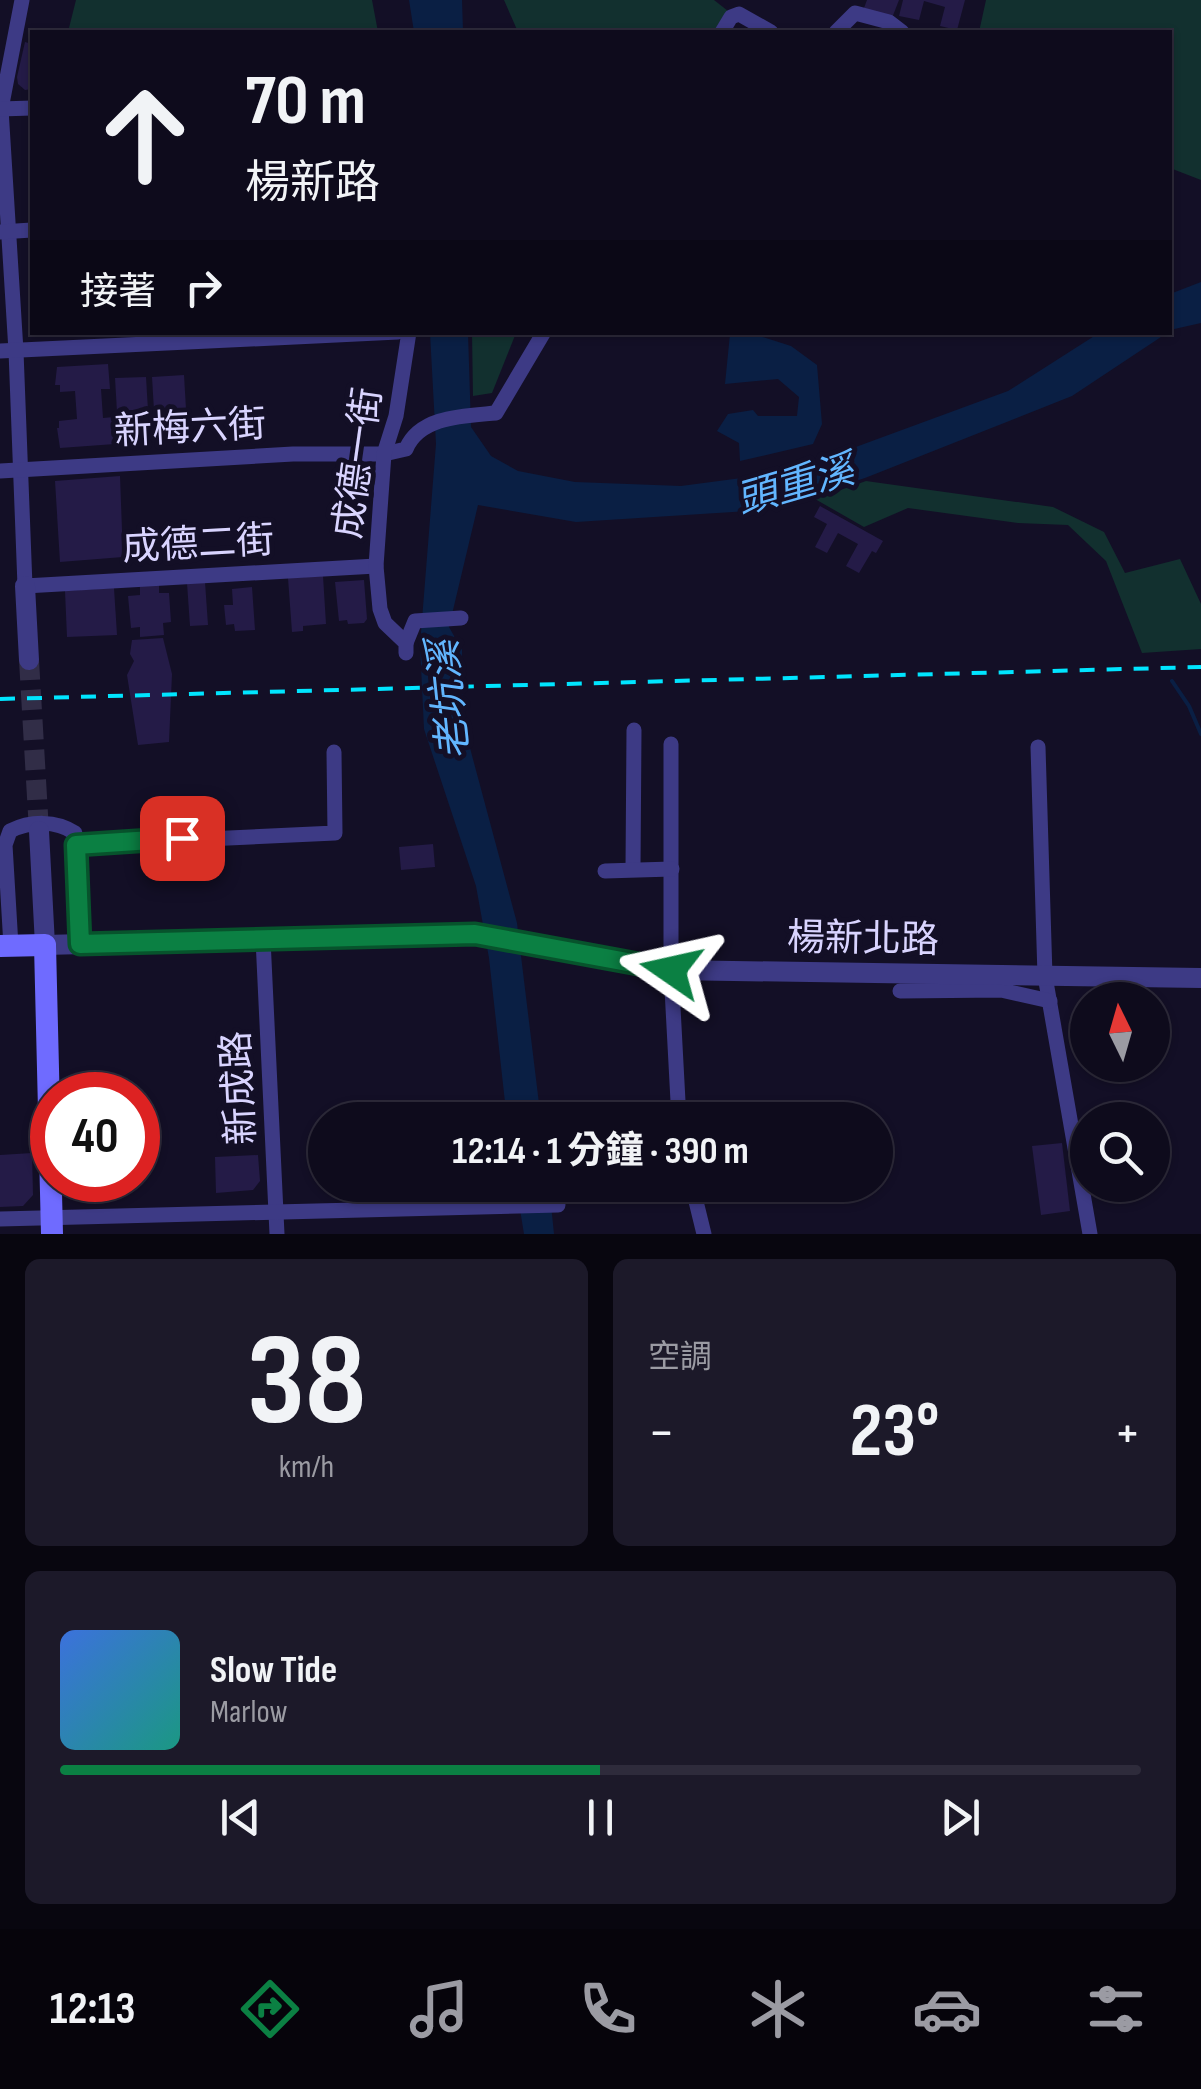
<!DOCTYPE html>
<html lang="zh-TW">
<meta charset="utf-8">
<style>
:root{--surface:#0e0b1c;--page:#1c1929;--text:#f1f3f6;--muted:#9b9ba3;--line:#2e2b3b;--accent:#0b8043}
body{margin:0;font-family:"Sofia Sans Condensed","Noto Sans TC",sans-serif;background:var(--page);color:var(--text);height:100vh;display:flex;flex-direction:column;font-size:38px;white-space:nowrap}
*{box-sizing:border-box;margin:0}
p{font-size:32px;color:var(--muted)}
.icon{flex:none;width:55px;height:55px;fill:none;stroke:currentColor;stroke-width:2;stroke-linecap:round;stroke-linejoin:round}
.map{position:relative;height:1234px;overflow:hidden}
.details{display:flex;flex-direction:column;gap:25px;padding:25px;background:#08060f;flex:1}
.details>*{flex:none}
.hud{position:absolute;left:30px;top:30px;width:1142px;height:305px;border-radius:0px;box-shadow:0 2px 8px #0004,0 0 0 2px var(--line);background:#0e0b1c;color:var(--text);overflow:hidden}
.needle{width:65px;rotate:355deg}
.fabs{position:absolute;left:1070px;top:982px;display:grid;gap:20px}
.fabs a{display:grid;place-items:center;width:100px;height:100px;border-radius:50%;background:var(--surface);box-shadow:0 2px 8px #0004,0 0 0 2px var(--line);font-size:50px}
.speed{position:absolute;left:30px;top:1072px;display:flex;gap:20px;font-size:50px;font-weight:700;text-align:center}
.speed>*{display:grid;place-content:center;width:130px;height:130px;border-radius:50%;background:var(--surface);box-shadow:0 2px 8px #0004,0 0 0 2px var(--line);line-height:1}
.speed .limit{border:15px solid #d22;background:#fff;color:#111}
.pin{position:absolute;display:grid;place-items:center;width:85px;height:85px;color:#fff;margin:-42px;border-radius:20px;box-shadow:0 5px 15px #0006}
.me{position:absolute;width:110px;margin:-55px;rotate:281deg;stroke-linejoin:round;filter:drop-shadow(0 0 8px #0008)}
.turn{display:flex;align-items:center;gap:35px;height:210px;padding:0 50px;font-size:45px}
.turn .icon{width:130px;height:130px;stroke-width:2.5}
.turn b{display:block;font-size:70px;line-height:85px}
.then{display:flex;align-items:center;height:95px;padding:0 50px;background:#0003;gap:20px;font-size:38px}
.big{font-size:75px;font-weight:700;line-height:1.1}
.details .card{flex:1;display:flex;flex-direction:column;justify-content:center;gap:15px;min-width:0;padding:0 35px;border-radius:15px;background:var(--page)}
.details .dial{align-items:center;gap:0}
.dial b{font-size:130px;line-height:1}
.song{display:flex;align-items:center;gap:30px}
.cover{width:120px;height:120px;border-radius:15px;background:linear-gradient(135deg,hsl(220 70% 55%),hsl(170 70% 35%))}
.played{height:10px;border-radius:5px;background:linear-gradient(90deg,var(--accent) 50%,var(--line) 50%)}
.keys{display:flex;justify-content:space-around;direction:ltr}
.heat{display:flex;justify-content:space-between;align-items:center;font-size:55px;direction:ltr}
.details .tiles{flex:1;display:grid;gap:25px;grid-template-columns:1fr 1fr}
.card:last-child{grid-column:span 2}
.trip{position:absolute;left:308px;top:1102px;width:585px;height:100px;border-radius:50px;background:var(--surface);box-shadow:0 2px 8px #0004,0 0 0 2px var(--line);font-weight:700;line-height:100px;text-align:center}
.tabs{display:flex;height:160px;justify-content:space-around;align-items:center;background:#06040b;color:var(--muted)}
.tabs .icon{width:70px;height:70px}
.tabs .selected{color:var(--accent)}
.tabs b{font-size:45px;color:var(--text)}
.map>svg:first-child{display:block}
</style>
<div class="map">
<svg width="1201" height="1234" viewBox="0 0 1201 1234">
<rect width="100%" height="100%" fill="#130f26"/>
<!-- green -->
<g fill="#12302f">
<path d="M76 0H372L378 32H68Z"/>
<path d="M504 0H714L728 11 714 32H518Z"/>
<path d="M986 0H1201V180L1170 168V32H979Z"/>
<path d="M472 333H516L492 393 473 396Z"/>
<path d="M866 481 1053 507 1104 532 1125 573 1180 559 1201 604V649L1142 653 1106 561 1068 525 1018 523 908 508 864 527 815 499Z"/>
</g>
<!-- water -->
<g fill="#0a1f44">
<path d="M409 0H462L463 32H414Z"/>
<path d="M1201 282V323L1170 330V294Z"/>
<path d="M430 333H468L471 427 491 456 518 471 575 482 681 486 749 477 834 455 1008 391 1099 333H1167L1072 396 865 478 765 510 576 522 478 505 449 627 462 650 463 722 517 923 541 1120H507L489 958 476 886 424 729 420 645 436 444Z"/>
<path d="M750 333 791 346 817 365 822 424 813 444 740 461 739 443 717 431 728 414 753 410 758 416H797L799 397 778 379 725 384 730 334Z"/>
<path d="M516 1185H549L554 1234H524Z"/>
</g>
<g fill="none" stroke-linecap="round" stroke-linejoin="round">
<!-- stream -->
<path stroke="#0a1f44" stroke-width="4" d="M1172 681 1189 706 1201 734"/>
</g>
<!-- building -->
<g fill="#241b47">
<path d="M867 0H899L892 18 864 8Z"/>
<path d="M903 0H965L957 30 940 26 945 7 924 1 919 20 899 16Z"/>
<path d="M25 42 32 44V89L25 90 18 84 17 77Z"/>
<path d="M108 364 110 389H101L103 418 114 417 115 444 60 448 57 428H59V421L77 419 75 391 60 392V385H55L57 367Z"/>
<path d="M184 375 188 443 156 444 152 377Z"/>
<path d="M146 377 150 444 119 446 115 378Z"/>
<path d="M120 476 123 557 60 562 55 481Z"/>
<path d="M820 506 883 541 876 553 872 551 859 573 846 566 858 544 838 533 827 553 815 547 827 524 814 517Z"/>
<path d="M323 576 326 624 303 626V631L292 632 288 578Z"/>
<path d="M364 580 367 619 364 623 348 624 347 620 339 621 335 582Z"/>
<path d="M205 582 208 625 190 626 187 583Z"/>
<path d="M159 585V593H169L171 622 163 623 164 635 140 637V627L131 628 128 596 140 595V586Z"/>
<path d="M252 587 255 630 235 631 234 624 226 625 224 605H233L232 589Z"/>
<path d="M114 588 117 635 67 637 65 591Z"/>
<path d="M163 638 172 674 169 742 138 745 127 675 134 661 130 654 132 640Z"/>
<path d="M433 844 435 867 401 870 399 847Z"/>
<path d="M120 1080 121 1089 54 1091V1082Z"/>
<path d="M1062 1143 1070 1211 1041 1215 1032 1146Z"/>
<path d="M32 1153 33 1195 23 1206 0 1207V1155Z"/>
<path d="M258 1155 260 1181 253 1190 216 1193 215 1157Z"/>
</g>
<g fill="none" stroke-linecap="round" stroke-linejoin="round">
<!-- tertiary-tunnel -->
<path stroke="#312d47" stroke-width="20" stroke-dasharray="20 10" stroke-linecap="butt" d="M29 660 39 831"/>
<!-- minor -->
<g stroke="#3d3a85" stroke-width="15">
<path d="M22 0 1 109 16 351 25 586 376 566"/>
<path d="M722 32 731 17 739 14 771 32"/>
<path d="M836 32 855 13 889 22 902 32"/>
<path d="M0 109 32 108"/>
<path d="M0 232 32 230"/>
<path d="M0 351 398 332"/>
<path d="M0 471 293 454H384L406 449C420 416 464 416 496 413L544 332"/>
<path d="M406 643 415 621 461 618"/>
<path d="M406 653V643L385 623 380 609 376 566 384 454 396 416 409 332"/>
<path d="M671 744V970L679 1120"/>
<path d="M1038 747 1045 976 1090 1234"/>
<path d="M76 845 335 833 334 752"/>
<path d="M633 869 634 730"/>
<path d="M605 871 672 869"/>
<path d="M263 939 277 1234"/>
<path d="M11 946 5 845 10 831C30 821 56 820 75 833L80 943"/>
<path d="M900 991 1001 990 1050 1001"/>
<path d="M692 1185 704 1234"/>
<path d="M0 1219 558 1205"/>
</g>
<!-- tertiary -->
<g stroke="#3d3a85" stroke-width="20">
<path d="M25 586 29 660"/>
<path d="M39 831 45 945 475 934 671 970 1201 978"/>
</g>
<!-- secondary -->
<path stroke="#6f6bff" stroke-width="22" d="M0 946 45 945 52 1234"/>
<!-- rail -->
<path stroke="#00e5ff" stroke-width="4" stroke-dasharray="15 12" stroke-linecap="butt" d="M0 699 1201 667"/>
</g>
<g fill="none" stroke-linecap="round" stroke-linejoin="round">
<!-- route casing -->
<g stroke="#07532c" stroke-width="25">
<path id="route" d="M182 838 76 845 80 944 475 934 671 970"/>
</g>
<!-- route -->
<use href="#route" stroke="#0b8043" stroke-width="18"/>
</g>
<g text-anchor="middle" stroke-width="10" stroke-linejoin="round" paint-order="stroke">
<!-- street labels -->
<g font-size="38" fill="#d9d4ff" stroke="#130f26">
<text transform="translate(190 427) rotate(-3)" y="13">新梅六街</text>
<text transform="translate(357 463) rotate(-82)" y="13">成德一街</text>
<text transform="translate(198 543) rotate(-3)" y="13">成德二街</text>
<text transform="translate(863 938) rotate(1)" y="13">楊新北路</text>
<text transform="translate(238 1088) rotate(-93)" y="13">新成路</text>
</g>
<!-- water labels -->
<g font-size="40" font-style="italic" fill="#62b6ff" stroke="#130f26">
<text transform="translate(795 484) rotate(-16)" y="14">頭重溪</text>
<text transform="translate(448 700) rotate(-96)" y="14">老坑溪</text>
</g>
</g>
</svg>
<div class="fabs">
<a><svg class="needle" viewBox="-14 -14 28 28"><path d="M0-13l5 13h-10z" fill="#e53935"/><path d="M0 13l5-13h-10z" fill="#9b9ba3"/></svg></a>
<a><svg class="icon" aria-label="search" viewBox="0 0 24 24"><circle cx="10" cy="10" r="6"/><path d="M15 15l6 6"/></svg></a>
</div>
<div class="speed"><div class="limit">40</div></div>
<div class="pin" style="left:182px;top:838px;background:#d93025"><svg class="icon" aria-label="arrive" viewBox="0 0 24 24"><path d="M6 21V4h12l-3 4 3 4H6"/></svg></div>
<svg class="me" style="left:671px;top:970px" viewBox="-20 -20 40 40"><path d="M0-17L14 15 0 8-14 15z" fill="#0b8043" stroke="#fff" stroke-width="4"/></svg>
<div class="trip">12:14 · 1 分鐘 · 390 m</div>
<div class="hud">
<div class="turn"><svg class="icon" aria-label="ahead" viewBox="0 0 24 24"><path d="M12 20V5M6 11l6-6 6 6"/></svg><div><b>70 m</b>楊新路</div></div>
<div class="then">接著<svg class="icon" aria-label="right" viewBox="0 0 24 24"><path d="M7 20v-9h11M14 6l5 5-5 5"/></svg></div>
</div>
</div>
<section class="details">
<div class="tiles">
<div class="card dial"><b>38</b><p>km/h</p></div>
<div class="card"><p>空調</p>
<div class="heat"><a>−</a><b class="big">23°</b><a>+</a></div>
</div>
<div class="card">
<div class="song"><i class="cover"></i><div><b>Slow Tide</b><p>Marlow</p></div></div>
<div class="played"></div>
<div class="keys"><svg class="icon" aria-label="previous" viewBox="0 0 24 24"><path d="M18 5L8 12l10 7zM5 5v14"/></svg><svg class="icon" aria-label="pause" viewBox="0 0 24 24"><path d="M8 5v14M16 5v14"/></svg><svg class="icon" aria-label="next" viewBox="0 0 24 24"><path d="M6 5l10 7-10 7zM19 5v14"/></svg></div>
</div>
</div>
</section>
<nav class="tabs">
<b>12:13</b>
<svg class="icon selected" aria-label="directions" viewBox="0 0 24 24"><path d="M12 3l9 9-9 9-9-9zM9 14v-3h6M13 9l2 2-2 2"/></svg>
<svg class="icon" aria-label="music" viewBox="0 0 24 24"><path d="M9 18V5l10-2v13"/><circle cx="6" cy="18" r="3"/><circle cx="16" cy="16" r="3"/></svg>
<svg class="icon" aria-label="phone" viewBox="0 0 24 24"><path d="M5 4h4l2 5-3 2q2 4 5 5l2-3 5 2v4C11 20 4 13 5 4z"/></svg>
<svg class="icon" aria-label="climate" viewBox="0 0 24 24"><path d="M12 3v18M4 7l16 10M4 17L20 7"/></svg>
<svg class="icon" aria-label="car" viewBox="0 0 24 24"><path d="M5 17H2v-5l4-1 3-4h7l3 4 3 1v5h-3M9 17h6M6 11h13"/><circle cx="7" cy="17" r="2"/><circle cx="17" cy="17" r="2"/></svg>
<svg class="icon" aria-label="filters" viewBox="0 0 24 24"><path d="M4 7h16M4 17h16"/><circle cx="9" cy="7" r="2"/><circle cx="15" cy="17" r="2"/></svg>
</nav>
